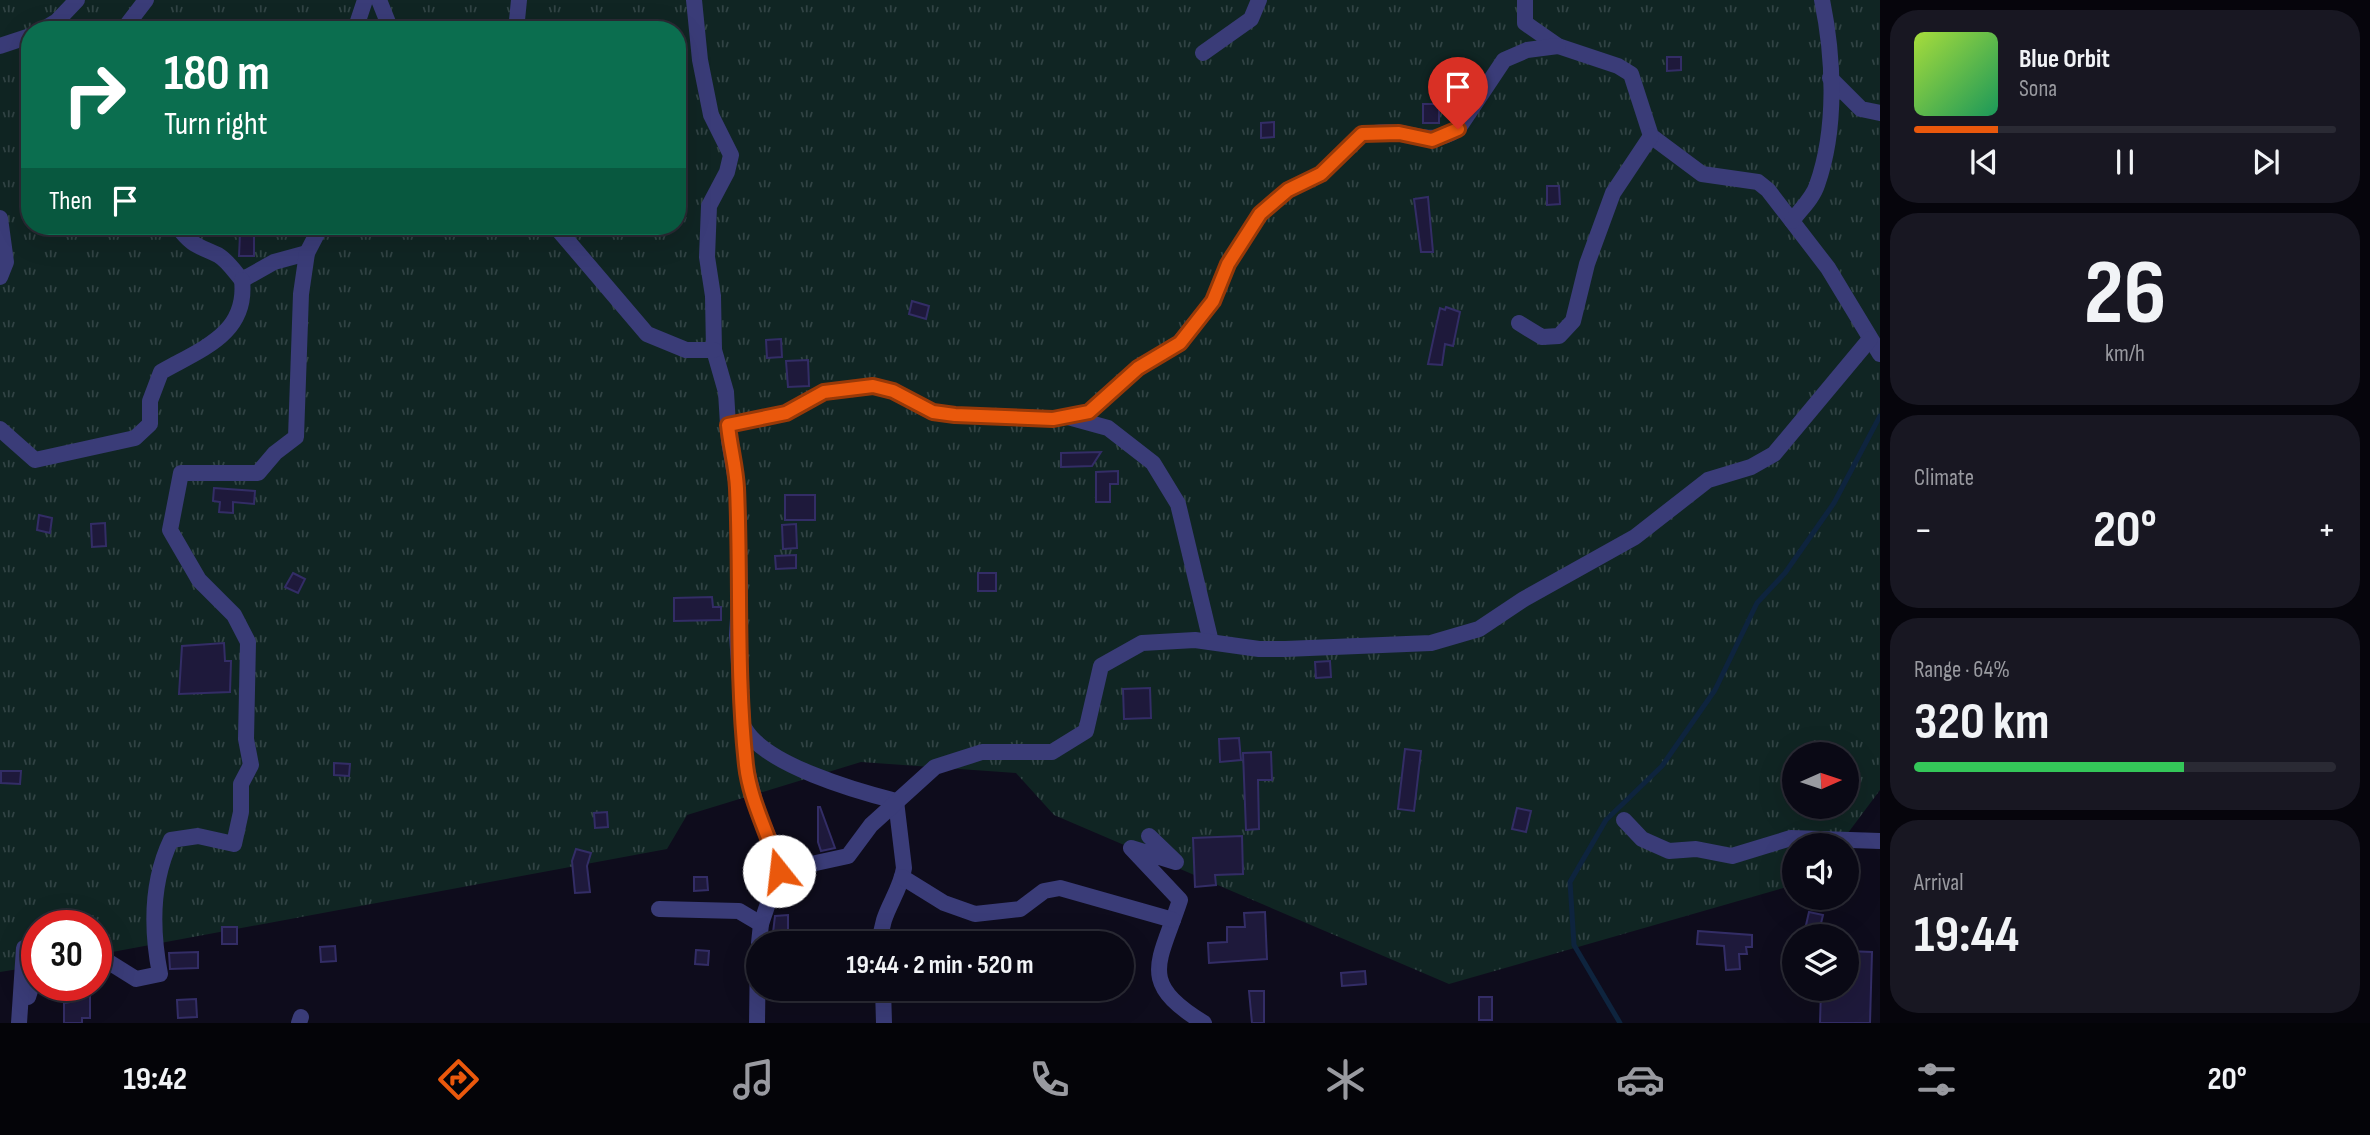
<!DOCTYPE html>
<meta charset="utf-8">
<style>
:root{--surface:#0a0915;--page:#181722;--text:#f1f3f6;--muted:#999aa0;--line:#2a2a34;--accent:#ea580c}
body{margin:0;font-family:"Sofia Sans Condensed",sans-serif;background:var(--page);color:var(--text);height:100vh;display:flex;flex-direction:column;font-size:26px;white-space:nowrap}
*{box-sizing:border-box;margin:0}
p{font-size:23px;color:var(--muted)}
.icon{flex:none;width:38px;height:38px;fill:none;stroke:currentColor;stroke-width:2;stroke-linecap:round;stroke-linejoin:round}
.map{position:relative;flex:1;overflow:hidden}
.side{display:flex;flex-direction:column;gap:10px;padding:10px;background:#06050c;width:490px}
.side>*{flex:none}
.hud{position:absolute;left:21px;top:21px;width:665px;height:214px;border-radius:28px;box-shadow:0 7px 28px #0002,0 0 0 2px var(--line);background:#0b6e4f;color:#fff;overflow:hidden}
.needle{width:46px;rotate:87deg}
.fabs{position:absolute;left:1782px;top:742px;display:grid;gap:14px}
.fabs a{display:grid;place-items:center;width:77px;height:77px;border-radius:50%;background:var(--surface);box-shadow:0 7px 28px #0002,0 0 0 2px var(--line);font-size:35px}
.speed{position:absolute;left:21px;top:910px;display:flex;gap:14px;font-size:35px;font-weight:700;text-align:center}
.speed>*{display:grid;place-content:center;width:91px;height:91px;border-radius:50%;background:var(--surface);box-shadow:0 7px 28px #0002,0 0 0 2px var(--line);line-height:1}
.speed .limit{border:10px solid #d22;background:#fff;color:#111}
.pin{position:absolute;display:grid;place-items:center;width:60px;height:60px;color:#fff;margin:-72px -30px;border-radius:50% 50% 50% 0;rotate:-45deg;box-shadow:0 0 7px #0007}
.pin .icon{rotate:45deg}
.me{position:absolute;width:77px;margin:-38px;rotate:344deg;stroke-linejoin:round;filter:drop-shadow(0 0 5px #0008)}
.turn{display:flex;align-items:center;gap:24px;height:147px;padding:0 28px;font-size:32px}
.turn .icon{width:91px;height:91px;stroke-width:2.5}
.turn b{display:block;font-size:49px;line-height:60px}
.then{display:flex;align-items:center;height:66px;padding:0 28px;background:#0003;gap:14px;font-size:26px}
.big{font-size:52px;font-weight:700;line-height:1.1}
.side .tile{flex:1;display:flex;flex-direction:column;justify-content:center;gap:10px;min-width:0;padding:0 24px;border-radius:28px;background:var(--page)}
.side .dial{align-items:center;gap:0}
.dial b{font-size:91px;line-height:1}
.song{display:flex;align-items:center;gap:21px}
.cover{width:84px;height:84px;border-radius:10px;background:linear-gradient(135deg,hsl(80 70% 55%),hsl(150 70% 35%))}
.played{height:7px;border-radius:4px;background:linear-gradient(90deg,var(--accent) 20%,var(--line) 20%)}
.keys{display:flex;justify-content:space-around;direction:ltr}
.heat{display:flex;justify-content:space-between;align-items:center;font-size:38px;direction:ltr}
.charge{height:10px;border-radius:5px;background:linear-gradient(90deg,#34c759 64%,var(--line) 0)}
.trip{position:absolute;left:746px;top:931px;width:388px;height:70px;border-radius:35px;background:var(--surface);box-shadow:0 7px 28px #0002,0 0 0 2px var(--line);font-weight:700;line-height:70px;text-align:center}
.menu{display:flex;height:112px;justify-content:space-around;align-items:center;background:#040408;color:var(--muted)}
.menu .icon{width:49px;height:49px}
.menu .selected{color:var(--accent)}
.menu b{font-size:32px;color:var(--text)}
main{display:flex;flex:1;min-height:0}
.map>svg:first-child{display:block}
</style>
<main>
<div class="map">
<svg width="1880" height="1023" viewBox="0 0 1880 1023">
<defs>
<pattern id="grass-tufts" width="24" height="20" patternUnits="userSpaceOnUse" patternTransform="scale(1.75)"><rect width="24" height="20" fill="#102523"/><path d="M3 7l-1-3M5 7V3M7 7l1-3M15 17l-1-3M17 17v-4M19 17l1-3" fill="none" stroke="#314344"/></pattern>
</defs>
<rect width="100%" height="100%" fill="#0e0c1c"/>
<!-- grass -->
<path fill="url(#grass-tufts)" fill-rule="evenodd" d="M0 0H1880V790L1839 845H1794V885L1449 984 1054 815 1016 773 861 762 687 815 667 849 96 955V926H37V966L0 972ZM30 30H677V226H30ZM1794 754H1846V807H1794Z"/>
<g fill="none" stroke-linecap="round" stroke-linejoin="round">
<!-- stream -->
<path stroke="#0e243e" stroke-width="5" d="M1620 1023 1574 945 1570 882 1606 820 1662 766 1715 690 1757 603 1785 573 1834 503 1880 416"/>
</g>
<!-- building -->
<g fill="#1e193b" stroke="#332d66" stroke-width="2">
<path d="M1667 57H1681V70L1667 71Z"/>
<rect x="1423" y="104" width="16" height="19"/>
<path d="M1274 122V137L1261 138V123Z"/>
<path d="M1547 186H1559L1560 204 1547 205Z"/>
<path d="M1428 197 1433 252H1421L1414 199Z"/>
<path d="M240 234H254V256H239Z"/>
<path d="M912 301 929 306 926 319 909 314Z"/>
<path d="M1446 307 1460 312 1453 346 1445 344 1442 365 1428 364 1440 308 1445 310Z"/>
<path d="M781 339 782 357 767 358 766 340Z"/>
<path d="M808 360 809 386 788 387 786 361Z"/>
<path d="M1101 452 1092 466 1061 467V453Z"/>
<path d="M1118 471V484H1110V502H1096V472Z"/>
<path d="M214 488 255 491 254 504 233 502V513L219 512 220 502 213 501Z"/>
<rect x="785" y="495" width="30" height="25"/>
<path d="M39 515 52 518 50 533 37 530Z"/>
<path d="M105 523 106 546 92 547 91 524Z"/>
<path d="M796 524 797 548 783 549 782 525Z"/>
<path d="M796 555V568L776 569 775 556Z"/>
<path d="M293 573 305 579 298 593 285 587Z"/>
<rect x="978" y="573" width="18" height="18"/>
<path d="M712 597 713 607H721V620L674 621V598Z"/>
<path d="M224 643 225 661H231L230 692 179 694 182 646Z"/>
<path d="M1330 661 1331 677 1316 678 1315 662Z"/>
<path d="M1150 688 1151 718 1124 719 1123 689Z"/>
<path d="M1239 738 1241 760 1220 762 1219 739Z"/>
<path d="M1405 749 1421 751 1414 811 1398 809Z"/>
<path d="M1271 752 1272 780H1258L1259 829 1246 830 1243 753Z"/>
<path d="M334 763 350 764 349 776 334 775Z"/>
<path d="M1 771H21L20 784 1 783Z"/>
<path d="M818 807H820L835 848 821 851 818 842Z"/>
<path d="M1517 808 1531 811 1526 832 1512 829Z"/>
<path d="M607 812 608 827 595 828 594 813Z"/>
<path d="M1242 836 1243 874 1215 875 1216 885 1195 887 1193 838Z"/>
<path d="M576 849 591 853 587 866 590 892 575 893 572 861Z"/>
<path d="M694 877H707L708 890 694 891Z"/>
<path d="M1265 912 1267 959 1209 963 1208 943 1227 942V927H1245L1244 913Z"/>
<path d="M1809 912 1823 915 1818 936 1804 934Z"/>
<path d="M788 915V932L773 933 775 916Z"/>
<rect x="222" y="927" width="15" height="17"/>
<path d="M1698 931 1752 935V947H1746L1747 954H1739L1740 969 1726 970 1724 946 1697 944Z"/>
<path d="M335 946 336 961 321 962 320 947Z"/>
<path d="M696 950 709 951 708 965 695 964Z"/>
<path d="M1846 951 1872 952 1870 1023H1820L1821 989H1846Z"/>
<path d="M198 952V968L170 969 169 953Z"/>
<path d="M1365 971 1366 984 1342 986 1341 973Z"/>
<path d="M90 991V1018H82V1023H64V1003L71 1002 70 992Z"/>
<path d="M1249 991H1264V1023H1252Z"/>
<rect x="1479" y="997" width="13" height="23"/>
<path d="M196 999 197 1017 178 1018 177 1000Z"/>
</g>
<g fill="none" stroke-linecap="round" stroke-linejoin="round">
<!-- street -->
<g stroke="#3a3c78" stroke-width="16">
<path d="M379 0 391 30"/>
<path d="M694 0 700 60 711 115 731 155 727 172 709 206 707 257 713 296 714 350 726 392 729 441 737 487 740 585 737 635 746 766 758 813 771 842 779 871 761 924 759 943"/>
<path d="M1525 0V23L1558 46 1618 66 1631 74 1651 136 1702 174 1758 182 1768 190 1828 268 1880 354"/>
<path d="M42 30 57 21 77 0"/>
<path d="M123 30 146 0"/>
<path d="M355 30 365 0"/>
<path d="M516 30 519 0"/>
<path d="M0 46 30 36"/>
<path d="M1203 53 1251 19 1259 0"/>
<path d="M1830 78 1861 109 1880 113"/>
<path d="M0 218 6 262 0 277"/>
<path d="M1792 221C1800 210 1813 198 1817 185 1837 129 1834 58 1822 0"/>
<path d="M177 226C192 246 197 245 218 255 227 260 235 272 242 280L274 262 307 253"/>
<path d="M555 226 647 334 686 350H714"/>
<path d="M1519 323 1542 337 1559 336 1573 321 1587 264 1613 193 1651 136"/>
<path d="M1068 417 1108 428 1153 463 1178 504 1211 642"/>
<path d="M728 425 786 413 824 392 873 386 893 391 933 412 955 415 1053 419 1089 412 1138 368 1179 343 1213 301 1228 264 1260 214 1288 190 1321 174 1362 134C1374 133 1388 131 1400 133 1424 137 1437 143 1458 129L1504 60 1527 50 1558 46"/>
<path d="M0 429 35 460 135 438 150 424V401L161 372C201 349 248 334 242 280"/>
<path d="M745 729C766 765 856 791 896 801L904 868C900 895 879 914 881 943"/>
<path d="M1624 820 1642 839 1669 851 1696 849 1732 856 1791 838 1880 841"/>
<path d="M1149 836 1176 862 1131 848 1180 900C1159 964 1137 982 1204 1023"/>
<path d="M779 871 848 856 871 825 935 767 982 752H1052L1086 731 1101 666 1142 643 1195 640 1259 649H1285L1431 643 1479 629 1524 599 1635 537 1708 480 1751 467 1774 454 1870 339"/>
<path d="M902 877 944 903 975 914 1020 909 1044 891 1060 888 1173 920"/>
<path d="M659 909 739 911 761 924"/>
<path d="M96 954 136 979 160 974C151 928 151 882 171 840L198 836 234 844 241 812V784L251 765 246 739 248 642 234 615 199 580 170 530 181 473H258L275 453 296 437 301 294 307 253 321 226"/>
<path d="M883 989 884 1023"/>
<path d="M28 997 37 969"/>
<path d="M19 1023 24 948"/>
<path d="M299 1023 301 1017"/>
<path d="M757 1023 758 950"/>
</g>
</g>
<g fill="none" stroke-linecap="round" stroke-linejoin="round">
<!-- route casing -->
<g stroke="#983908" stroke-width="18">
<path id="route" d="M779 871C770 836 750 802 746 765 736 673 741 581 737 488 736 467 730 446 728 425L786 413 824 392 873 386 893 391 933 412 955 415 1053 419 1089 412 1138 368 1180 343 1213 301 1228 264 1260 214 1288 190 1321 174 1362 134 1399 133 1432 140 1458 129"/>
</g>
<!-- route -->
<use href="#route" stroke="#ea580c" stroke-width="12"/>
</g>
</svg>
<div class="fabs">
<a><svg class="needle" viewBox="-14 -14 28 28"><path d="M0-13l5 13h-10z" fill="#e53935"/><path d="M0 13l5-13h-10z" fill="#999aa0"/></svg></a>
<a><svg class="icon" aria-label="sound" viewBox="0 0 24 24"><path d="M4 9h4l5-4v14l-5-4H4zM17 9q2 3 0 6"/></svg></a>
<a><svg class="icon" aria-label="layers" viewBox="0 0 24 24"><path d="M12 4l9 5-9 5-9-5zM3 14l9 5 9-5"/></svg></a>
</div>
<div class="speed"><div class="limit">30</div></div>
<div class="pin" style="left:1458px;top:129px;background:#d93025"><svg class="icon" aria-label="arrive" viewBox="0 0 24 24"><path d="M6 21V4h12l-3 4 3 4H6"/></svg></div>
<svg class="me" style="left:779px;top:871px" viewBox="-20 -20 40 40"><circle r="19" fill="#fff"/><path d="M0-13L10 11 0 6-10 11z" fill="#ea580c"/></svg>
<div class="trip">19:44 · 2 min · 520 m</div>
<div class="hud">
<div class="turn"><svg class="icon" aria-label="right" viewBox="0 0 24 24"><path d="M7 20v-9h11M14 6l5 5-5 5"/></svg><div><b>180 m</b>Turn right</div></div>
<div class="then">Then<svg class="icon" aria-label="arrive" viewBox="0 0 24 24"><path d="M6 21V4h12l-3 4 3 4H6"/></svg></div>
</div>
</div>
<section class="side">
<div class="tile">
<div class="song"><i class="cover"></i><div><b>Blue Orbit</b><p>Sona</p></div></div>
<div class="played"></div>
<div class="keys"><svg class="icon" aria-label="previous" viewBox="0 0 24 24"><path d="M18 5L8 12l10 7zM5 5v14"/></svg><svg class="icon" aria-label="pause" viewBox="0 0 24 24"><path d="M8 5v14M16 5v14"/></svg><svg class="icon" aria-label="next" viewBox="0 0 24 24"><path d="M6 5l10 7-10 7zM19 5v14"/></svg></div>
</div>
<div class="tile dial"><b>26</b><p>km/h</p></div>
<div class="tile"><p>Climate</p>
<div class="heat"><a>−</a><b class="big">20°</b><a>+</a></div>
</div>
<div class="tile"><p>Range · 64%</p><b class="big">320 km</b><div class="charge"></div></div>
<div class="tile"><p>Arrival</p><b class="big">19:44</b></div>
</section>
</main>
<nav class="menu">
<b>19:42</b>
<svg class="icon selected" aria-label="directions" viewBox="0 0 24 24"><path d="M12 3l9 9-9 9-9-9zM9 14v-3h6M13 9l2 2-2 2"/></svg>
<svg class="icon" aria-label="music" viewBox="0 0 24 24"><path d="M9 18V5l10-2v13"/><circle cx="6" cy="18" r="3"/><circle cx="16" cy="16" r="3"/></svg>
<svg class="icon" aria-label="phone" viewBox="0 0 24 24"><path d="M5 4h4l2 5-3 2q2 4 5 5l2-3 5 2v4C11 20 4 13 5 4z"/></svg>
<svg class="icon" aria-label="climate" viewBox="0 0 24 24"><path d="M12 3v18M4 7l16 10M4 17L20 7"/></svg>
<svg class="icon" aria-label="car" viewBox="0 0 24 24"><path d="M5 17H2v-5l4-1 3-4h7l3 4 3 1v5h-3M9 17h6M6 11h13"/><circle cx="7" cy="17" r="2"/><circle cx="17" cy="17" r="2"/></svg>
<svg class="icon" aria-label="filters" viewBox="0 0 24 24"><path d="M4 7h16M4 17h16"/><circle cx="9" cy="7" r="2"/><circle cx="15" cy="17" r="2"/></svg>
<b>20°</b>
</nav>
